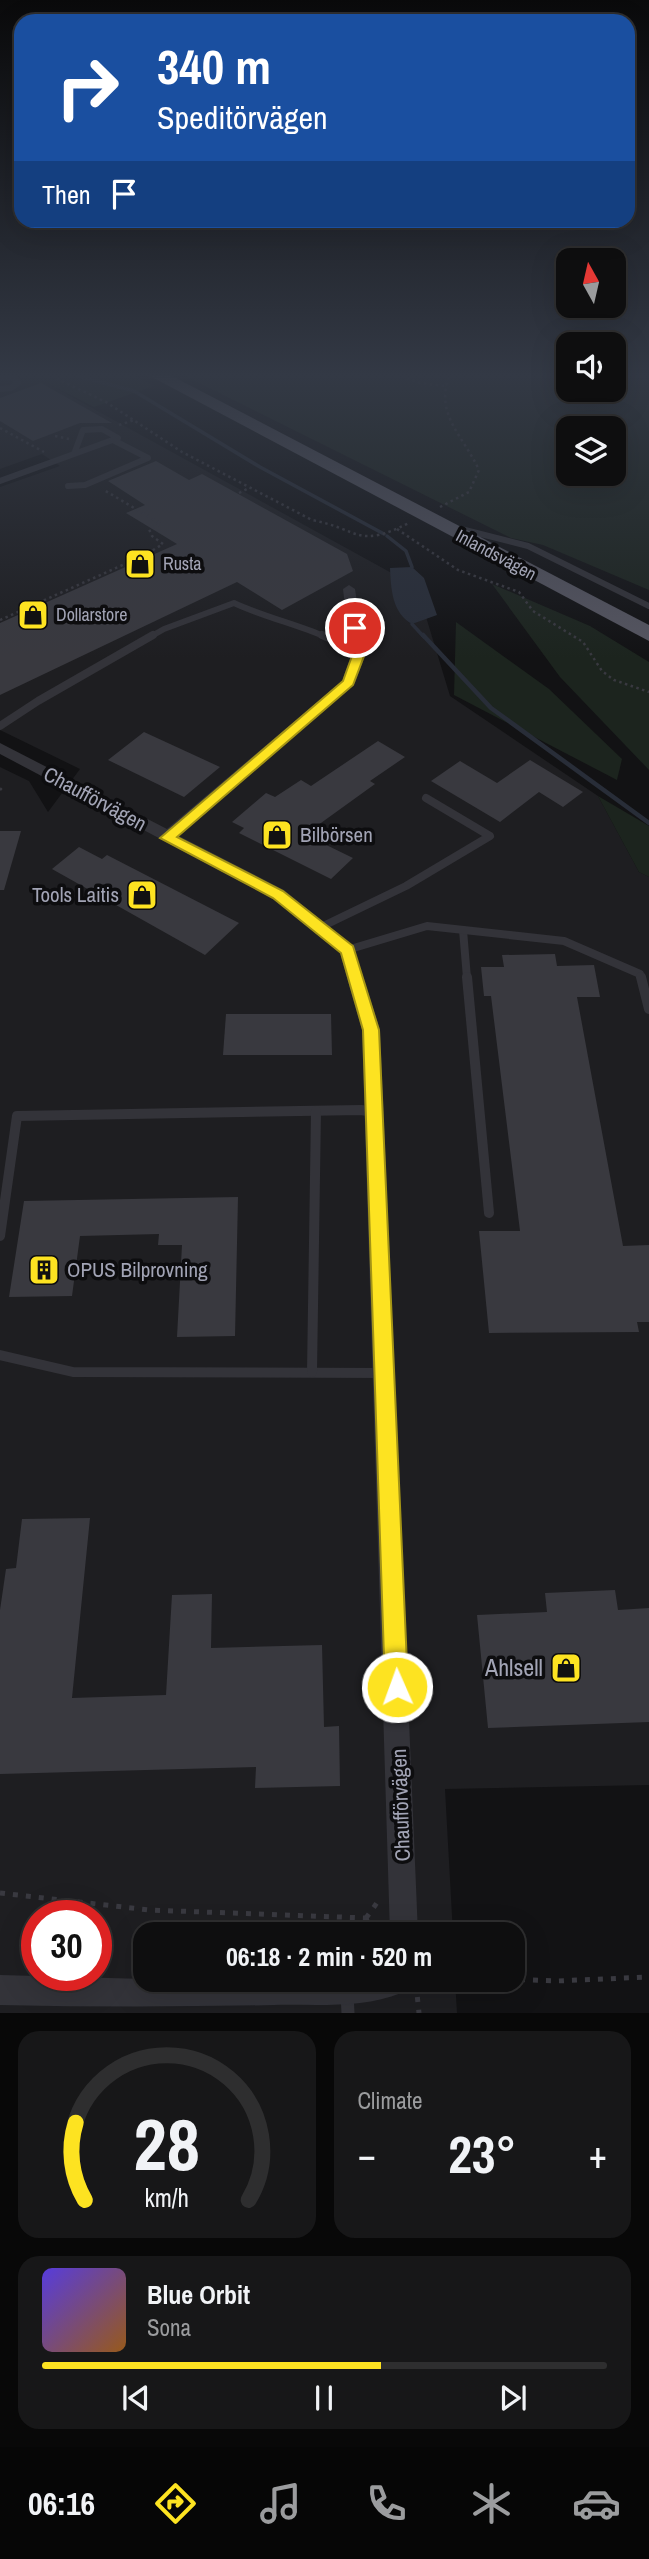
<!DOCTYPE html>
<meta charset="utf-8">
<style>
:root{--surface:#0e0e0f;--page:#171718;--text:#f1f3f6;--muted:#9b9c9e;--line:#2e2e2f;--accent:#fde321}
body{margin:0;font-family:"Archivo Narrow",sans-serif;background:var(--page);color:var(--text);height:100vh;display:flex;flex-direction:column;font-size:26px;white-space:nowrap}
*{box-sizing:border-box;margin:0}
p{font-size:23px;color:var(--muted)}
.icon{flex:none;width:38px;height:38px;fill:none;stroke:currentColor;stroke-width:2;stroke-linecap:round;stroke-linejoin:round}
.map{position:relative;height:2013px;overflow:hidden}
.sheet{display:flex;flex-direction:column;gap:18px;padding:18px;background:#080808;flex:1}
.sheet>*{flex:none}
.hud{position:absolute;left:14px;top:14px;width:621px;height:214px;border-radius:21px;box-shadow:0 7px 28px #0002,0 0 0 2px var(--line);background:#1a4fa0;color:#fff;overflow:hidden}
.needle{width:46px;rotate:352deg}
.controls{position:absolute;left:556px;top:248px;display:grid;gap:14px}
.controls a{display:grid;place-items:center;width:70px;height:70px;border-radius:14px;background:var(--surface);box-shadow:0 7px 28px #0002,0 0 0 2px var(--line);font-size:35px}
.speed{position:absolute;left:21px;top:1900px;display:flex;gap:14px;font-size:35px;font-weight:700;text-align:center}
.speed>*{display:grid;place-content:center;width:91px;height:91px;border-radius:50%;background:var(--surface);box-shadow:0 7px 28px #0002,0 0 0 2px var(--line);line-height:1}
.speed .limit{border:10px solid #d22;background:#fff;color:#111}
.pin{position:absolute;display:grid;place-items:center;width:60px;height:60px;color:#fff;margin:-30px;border:4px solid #fff;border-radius:50%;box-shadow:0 2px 7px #0007}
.me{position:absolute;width:77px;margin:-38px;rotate:358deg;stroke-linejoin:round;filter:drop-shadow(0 0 5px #0008)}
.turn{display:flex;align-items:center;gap:24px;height:147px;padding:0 28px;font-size:32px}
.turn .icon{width:91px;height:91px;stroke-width:2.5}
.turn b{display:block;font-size:49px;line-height:60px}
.then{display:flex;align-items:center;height:66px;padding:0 28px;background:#0003;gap:14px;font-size:26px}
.big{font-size:52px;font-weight:700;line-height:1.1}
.sheet .tile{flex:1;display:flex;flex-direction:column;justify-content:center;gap:10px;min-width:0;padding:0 24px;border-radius:21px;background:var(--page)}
.sheet .dial{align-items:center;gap:0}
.dial svg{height:182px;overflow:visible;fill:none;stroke:var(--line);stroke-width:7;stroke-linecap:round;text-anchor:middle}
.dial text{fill:var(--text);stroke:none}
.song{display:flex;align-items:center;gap:21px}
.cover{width:84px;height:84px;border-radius:10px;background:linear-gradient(135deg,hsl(250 70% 55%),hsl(30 70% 35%))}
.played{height:7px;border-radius:4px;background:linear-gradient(90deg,var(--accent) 60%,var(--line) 60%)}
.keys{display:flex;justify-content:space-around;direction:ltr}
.heat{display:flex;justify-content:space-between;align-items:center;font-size:38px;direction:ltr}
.sheet .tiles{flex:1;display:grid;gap:18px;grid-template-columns:1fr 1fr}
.tile:last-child{grid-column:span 2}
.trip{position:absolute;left:133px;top:1922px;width:392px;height:70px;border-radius:21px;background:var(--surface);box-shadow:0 7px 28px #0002,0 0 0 2px var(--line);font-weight:700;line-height:70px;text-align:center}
.tab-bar{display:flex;height:112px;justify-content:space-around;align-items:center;background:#060606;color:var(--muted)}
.tab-bar .icon{width:49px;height:49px}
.tab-bar .on{color:var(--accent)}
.tab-bar b{font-size:32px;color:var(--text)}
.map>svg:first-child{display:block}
</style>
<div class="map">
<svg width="649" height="2013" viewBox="0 0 649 2013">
<rect width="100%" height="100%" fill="#121214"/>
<!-- built -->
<path fill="#1e1e21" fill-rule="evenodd" d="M0 376 41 380 417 587 450 696 598 796 639 872 649 877V1785L445 1789 453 1934H145V1979H455L457 2013H0V767L29 781 48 812 80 769 0 730V487L60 466 42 454 0 469ZM37 1916H96V1976H37Z"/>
<!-- green -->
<g fill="#1c241e" fill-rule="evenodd">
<path d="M19 376H135L154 386 94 407 41 380H26Z"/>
<path d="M185 376H569V390H614V376H649V590L543 545 511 538ZM569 429H614V474H569Z"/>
<path d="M492 584 590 626 649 662V770L560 677Z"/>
<path d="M456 622 549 689 622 759 617 780 454 695Z"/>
<path d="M598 796 649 826V877L639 872Z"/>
</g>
<!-- water -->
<path fill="#282d38" d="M412 567 424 578 437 615 412 624C392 613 391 589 390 568Z"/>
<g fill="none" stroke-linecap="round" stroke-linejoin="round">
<!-- stream-far1 -->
<g stroke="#282d38" stroke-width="3.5">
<path d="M78 376 134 391 260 467 384 534"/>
<path d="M387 536 406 551 412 567"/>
<path d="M412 624 424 637"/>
</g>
<!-- stream -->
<path stroke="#282d38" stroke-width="4.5" d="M423 635 491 708 649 823"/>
</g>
<!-- building -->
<g fill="#39393f">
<path d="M41 383 112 423H80L33 441 0 421V398Z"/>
<path d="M156 461 189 480 202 474 347 554 353 571 282 610 237 582 0 695V623L177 544 126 513 145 505 108 481Z"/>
<path d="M144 732 220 767 184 797 108 760Z"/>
<path d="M378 741 405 757 370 781 375 784 314 828 318 829 310 837 353 858 331 879 239 833 244 828 232 822 266 793 275 797 301 780 311 786Z"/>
<path d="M530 760 583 792 563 807 539 792 500 822 431 781 460 761 497 783Z"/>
<path d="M0 831H21L4 890H0Z"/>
<path d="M79 847 102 859 107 855 239 923 205 955 52 869Z"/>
<path d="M555 954 557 966 594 965 600 997H577L623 1246 649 1245V1322H637L639 1332 489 1333 479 1231H520L491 996H484L481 967H504L502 955Z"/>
<path d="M226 1014H331L332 1055H223Z"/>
<path d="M238 1197 235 1336 177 1337 182 1245H158L159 1234 80 1236 72 1296 9 1297 24 1201Z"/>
<path d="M90 1518 72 1698 166 1695 172 1595 212 1594 211 1648 322 1645 324 1727 339 1726 340 1786 255 1788 256 1767 0 1774V1610L6 1569 16 1568 22 1519Z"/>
<path d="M615 1590 618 1610 649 1608V1722L488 1728 477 1615 547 1612 545 1593Z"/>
</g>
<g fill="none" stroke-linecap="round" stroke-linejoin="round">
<!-- path-far1 -->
<g stroke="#393940" stroke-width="2.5" stroke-dasharray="2.5 3.5" stroke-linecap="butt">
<path d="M51 376 106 402 182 452 312 520C362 530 356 549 409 523"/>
<path d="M401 376 420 383 445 386"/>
<path d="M638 376 649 380"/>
<path d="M119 425 134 420"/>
<path d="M0 428 44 452"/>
<path d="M55 436 69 439"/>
<path d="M239 493 249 488"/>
<path d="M440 507 469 492 479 470C463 435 435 416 449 376"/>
<path d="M397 529 458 570 519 592 533 611 583 642 602 671 614 680 649 692"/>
<path d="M0 620 145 555 163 544 152 536 149 529 161 524 104 490"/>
<path d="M0 790 4 786"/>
</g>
<!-- path -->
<g stroke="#393940" stroke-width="5" stroke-dasharray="5 8" stroke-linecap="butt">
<path d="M0 1893 149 1910 366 1918"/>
<path d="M366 1918 379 1900"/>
<path d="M366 1918 372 1934"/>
<path d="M507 1979 556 1981 649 1977"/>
<path d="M416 1984 419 2013"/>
</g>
<!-- service-far3 -->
<g stroke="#333339" stroke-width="6">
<path d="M0 377 14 378 18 383 11 388 0 389"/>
<path d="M0 481 118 438 102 429 83 430 74 454"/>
<path d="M68 486 85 485 148 458 113 440"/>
<path d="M461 529 528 546 649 606"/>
<path d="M150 637 164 629 234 603C264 617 296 624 326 637"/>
</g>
<!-- service-far2 -->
<g stroke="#333339" stroke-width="8">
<path d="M322 635 357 650"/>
<path d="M0 726 38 701 153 635"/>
<path d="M319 928 406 886 490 836 426 798"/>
<path d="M463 930 467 978"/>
<path d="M347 950 427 926 564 941 640 974 641 978"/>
</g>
<!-- service-far1 -->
<g stroke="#333339" stroke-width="10">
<path d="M467 977 489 1213"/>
<path d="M641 977 649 1009"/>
<path d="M0 1236 17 1116 361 1110 374 1112"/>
<path d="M0 1355 73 1372 384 1373"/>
<path d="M312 1372 316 1111"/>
</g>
<!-- service -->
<path stroke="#333339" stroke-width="13" d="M347 1994 348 2013"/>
<!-- minor -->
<g fill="#333339" fill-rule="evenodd">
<path d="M349 585 355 589 365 656 355 683 179 836 284 890 353 946 380 1030 418 1934H390L362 1030 340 953 272 898 0 754V743L167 829 342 681 351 656 343 589Z"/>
<path d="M0 1975 145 1979H407L401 1993C363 2009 314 2004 274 2005 182 2007 91 2007 0 2005Z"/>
</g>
<!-- trunk -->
<path fill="#565661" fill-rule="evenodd" d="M150 376H172L649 625V641Z"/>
</g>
<!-- sky -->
<linearGradient id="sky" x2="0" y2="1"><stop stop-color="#0a0a0b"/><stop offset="0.57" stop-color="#333945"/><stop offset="1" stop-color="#333945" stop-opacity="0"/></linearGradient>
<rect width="649" height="658" fill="url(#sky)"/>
<!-- route -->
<path fill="#fde321" stroke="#a49415" stroke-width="2" d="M355 625 361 628 364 656 353 685 177 837 283 891 353 946 379 1030 408 1687 405 1695 397 1699 388 1695 385 1687 363 1030 341 953 273 898 160 838 343 681 352 656 349 628Z"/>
<!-- icons -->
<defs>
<g id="shop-square" transform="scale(1.575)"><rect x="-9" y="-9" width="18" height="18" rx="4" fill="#fde321" stroke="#0d0d0f"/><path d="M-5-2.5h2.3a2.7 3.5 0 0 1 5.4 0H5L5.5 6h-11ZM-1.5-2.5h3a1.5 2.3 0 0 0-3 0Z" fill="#111"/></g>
<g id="building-square" transform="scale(1.575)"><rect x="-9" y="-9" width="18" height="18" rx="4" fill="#fde321" stroke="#0d0d0f"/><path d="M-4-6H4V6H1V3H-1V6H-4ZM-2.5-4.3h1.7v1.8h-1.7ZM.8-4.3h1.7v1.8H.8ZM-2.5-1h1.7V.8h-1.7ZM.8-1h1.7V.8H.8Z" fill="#111"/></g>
</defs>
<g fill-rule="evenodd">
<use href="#shop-square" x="140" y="564"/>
<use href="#shop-square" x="33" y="615"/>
<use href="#shop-square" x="277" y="835"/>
<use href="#shop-square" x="142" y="895"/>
<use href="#building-square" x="44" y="1270"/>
<use href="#shop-square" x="566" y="1668"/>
</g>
<g text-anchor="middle" stroke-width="7" stroke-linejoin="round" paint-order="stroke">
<!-- far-street labels -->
<g font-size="18" fill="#a2a4b5" stroke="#0d0d0f">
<text transform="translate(496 555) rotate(28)" y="6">Inlandsvägen</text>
</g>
<!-- far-poi labels -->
<g font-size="18" fill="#a2a4b5" stroke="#0d0d0f" text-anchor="start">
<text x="163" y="570">Rusta</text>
<text x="56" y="621">Dollarstore</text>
</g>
<!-- street labels -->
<g font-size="21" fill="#a2a4b5" stroke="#0d0d0f">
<text transform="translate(95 799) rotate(28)" y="7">Chaufförvägen</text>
<text transform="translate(401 1805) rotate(-92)" y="7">Chaufförvägen</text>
</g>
<!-- poi labels -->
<g font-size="21" fill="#a2a4b5" stroke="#0d0d0f" text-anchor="start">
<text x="300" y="842">Bilbörsen</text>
<text x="119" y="902" text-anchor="end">Tools Laitis</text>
<text x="67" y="1277">OPUS Bilprovning</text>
</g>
<!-- near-poi labels -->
<g font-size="24" fill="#a2a4b5" stroke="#0d0d0f" text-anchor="end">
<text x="543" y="1676">Ahlsell</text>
</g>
</g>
</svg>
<div class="controls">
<a><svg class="needle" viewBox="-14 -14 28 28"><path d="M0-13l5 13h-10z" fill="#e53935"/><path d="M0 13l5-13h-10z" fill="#9b9c9e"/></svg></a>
<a><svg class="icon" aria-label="sound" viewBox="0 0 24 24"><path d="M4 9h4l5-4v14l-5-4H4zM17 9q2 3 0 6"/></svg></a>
<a><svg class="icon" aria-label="layers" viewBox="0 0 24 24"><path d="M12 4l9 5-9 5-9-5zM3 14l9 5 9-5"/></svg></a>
</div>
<div class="speed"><div class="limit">30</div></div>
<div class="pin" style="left:355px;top:628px;background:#d93025"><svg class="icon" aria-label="arrive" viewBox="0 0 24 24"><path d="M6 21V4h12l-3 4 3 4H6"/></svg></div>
<svg class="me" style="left:397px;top:1687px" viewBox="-20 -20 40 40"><circle r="17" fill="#fde321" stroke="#fff" stroke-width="3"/><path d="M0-11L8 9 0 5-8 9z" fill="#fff"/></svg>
<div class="trip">06:18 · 2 min · 520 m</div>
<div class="hud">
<div class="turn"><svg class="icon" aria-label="right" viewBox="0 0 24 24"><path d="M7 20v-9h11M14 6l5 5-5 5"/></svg><div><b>340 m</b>Speditörvägen</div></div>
<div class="then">Then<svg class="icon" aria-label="arrive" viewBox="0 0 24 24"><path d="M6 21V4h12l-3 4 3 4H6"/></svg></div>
</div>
</div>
<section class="sheet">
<div class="tiles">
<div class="tile dial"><svg viewBox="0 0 100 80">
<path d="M14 69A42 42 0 1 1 86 69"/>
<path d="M14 69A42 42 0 0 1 10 35" stroke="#fde321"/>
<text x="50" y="56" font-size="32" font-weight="700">28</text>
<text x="50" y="72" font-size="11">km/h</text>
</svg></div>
<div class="tile"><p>Climate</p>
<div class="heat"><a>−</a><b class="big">23°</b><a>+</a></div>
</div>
<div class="tile">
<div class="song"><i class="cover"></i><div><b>Blue Orbit</b><p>Sona</p></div></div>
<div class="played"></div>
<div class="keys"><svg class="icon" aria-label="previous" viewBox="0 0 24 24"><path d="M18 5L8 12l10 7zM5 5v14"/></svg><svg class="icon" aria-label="pause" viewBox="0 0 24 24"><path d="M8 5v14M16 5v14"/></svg><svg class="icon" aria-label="next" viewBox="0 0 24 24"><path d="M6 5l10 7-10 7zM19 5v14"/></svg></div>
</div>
</div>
</section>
<nav class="tab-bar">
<b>06:16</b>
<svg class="icon on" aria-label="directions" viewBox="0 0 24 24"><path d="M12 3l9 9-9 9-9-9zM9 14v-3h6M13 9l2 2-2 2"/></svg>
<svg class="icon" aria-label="music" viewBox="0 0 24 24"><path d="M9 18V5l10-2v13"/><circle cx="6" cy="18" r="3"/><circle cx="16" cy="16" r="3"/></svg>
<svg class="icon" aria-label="phone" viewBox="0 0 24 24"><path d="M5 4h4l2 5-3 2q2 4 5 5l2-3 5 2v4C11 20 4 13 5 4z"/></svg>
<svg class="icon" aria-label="climate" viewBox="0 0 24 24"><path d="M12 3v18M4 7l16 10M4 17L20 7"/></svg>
<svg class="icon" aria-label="car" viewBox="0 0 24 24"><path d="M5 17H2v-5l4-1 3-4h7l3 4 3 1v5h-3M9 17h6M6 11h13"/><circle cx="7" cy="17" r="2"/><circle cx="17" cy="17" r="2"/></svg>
</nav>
